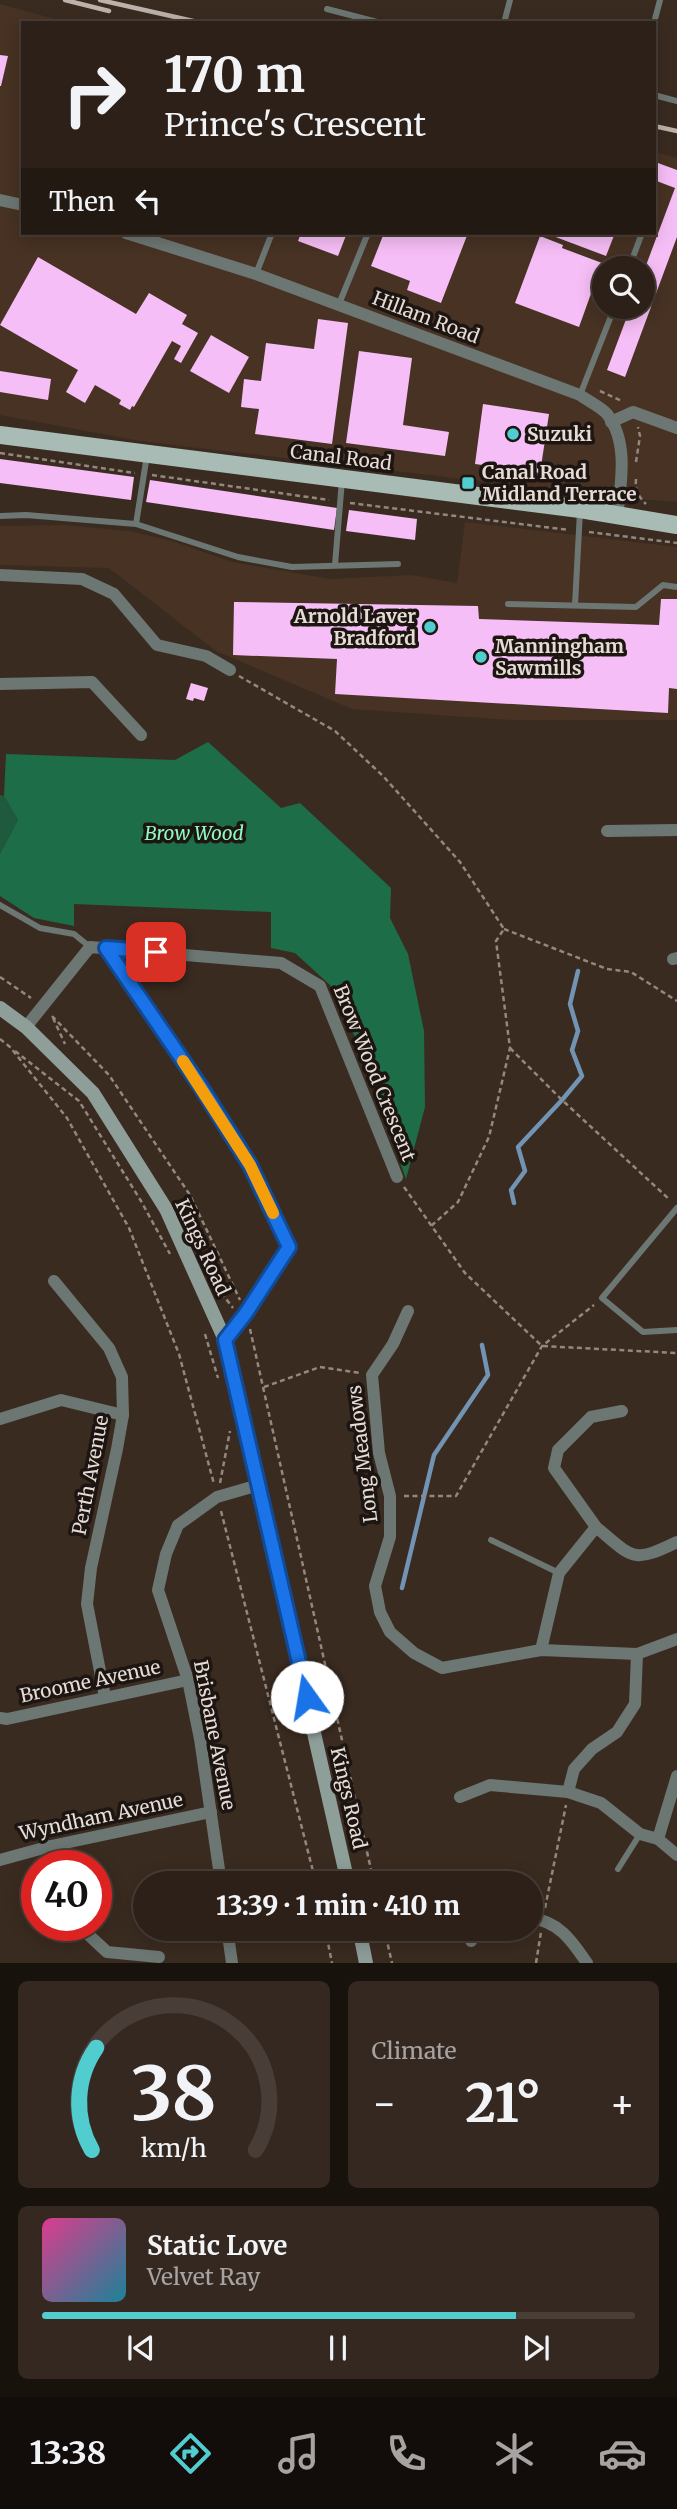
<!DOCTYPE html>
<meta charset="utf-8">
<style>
:root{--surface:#2c2018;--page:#342821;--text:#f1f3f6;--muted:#a6a3a2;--line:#483e37;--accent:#52cdcf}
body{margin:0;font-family:Merriweather,serif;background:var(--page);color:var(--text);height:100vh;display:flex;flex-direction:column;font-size:26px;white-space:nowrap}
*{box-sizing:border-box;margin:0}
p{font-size:23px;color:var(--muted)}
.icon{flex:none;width:38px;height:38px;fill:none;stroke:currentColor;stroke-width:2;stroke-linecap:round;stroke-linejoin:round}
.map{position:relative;height:1963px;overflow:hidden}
.drawer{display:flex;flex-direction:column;gap:18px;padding:18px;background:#18120d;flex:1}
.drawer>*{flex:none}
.banner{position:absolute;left:21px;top:21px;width:635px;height:214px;border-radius:0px;box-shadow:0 4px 18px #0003,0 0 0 2px var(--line);background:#2c2018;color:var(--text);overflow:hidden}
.tools{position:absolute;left:592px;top:256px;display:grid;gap:14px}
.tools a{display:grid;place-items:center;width:63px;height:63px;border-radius:50%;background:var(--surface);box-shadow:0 4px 18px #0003,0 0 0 2px var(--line);font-size:35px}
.speed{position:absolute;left:21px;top:1850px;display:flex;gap:14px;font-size:35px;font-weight:700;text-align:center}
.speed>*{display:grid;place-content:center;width:91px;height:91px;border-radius:50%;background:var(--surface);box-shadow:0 4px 18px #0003,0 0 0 2px var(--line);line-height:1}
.speed .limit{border:10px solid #d22;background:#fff;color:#111}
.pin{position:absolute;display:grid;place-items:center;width:60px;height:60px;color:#fff;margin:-30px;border-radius:14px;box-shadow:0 4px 10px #0006}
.me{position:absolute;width:77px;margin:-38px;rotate:347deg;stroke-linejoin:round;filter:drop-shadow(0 0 5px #0008)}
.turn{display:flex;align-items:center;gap:24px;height:147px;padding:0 28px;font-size:32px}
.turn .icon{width:91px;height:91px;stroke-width:2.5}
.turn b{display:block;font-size:49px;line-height:60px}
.then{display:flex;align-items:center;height:66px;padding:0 28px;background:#0003;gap:14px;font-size:26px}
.big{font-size:52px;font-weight:800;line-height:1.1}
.drawer .tile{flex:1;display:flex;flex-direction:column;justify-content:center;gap:10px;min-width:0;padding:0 24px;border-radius:10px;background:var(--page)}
.drawer .dial{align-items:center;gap:0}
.dial svg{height:182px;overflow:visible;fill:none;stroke:var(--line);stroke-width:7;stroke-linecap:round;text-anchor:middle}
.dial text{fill:var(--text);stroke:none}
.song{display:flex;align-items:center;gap:21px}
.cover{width:84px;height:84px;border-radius:10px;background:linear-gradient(135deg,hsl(330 70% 55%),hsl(190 70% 35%))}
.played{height:7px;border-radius:4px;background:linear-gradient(90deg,var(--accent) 80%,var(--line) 80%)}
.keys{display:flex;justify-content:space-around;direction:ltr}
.heat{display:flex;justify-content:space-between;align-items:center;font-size:38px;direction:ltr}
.drawer .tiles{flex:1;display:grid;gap:18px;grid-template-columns:1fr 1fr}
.tile:last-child{grid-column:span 2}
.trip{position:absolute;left:133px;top:1871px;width:410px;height:70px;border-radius:35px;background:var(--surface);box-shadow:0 4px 18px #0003,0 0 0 2px var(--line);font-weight:800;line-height:70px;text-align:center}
.tabs{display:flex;height:112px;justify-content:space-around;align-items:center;background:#120d0a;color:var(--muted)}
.tabs .icon{width:49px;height:49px}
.tabs .active{color:var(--accent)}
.tabs b{font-size:32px;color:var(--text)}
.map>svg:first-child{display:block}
</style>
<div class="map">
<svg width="677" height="1963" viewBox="0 0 677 1963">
<rect width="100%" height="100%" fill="#3a2b20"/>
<!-- built -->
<g fill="#473223" fill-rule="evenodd">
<path d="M0 4 70 23H23V233H654L655 152 677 158V502L616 497 140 441 0 415ZM604 268H642V306H604Z"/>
<path d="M465 522 677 547V720H511L352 709 216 651 109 568 0 565V526L64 525 130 531 172 541 232 562 330 579 411 575 457 583Z"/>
</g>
<!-- green -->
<path fill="#1e5b3e" d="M0 795 4 796 18 820 0 854Z"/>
<!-- forest -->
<path fill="#1d6d49" d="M208 742 281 808 300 803 391 888 390 918 408 954 424 1031 425 1107 406 1179 356 1039 330 985 295 953 271 948V912L74 904V926L34 918 0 896V854L18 820 4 796 6 754 175 760Z"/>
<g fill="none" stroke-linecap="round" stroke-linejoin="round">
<!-- stream -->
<g stroke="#7194b5" stroke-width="4.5">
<path d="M514 1203 511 1190 525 1171 518 1147 562 1100 582 1076 572 1050 578 1031 570 1004 578 971"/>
<path d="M402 1588 434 1455 488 1375 482 1345"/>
</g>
</g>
<!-- building -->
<g fill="#f6bef6">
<path d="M0 55 8 56 1 86H0Z"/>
<path d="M658 163 677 170V237L625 377 607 370 631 306H642V276L675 188 654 180Z"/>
<path d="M301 233H347L338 256 298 241Z"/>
<path d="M384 233H468L441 303 407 290 410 281 371 266Z"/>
<path d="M545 233H615L606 256Z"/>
<path d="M540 236 563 245 562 248 602 263 579 327 515 303Z"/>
<path d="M38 257 136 314 149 293 187 315 182 324 198 333 181 363 174 359 181 346 172 341 134 407 132 406 130 410 119 404 121 400 95 385 85 403 66 392 78 370 0 325Z"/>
<path d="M318 319 348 323 332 444 255 434 259 409 241 407 244 379 261 381 266 343 314 349Z"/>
<path d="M211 335 249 357 229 393 190 371Z"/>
<path d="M359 351 412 358 403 425 449 432 445 456 346 443Z"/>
<path d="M0 371 51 379 48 400 0 392Z"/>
<path d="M483 404 549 414 540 473 475 464Z"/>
<path d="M0 459 134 477 131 500 0 483Z"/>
<path d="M150 480 337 508 334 530 146 502Z"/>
<path d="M349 510 417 519 415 540 346 531Z"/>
<path d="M661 599H677V689L669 688 668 713 335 694 337 659 233 655 234 602 478 606 479 619 659 625Z"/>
<path d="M191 683 208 688 204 701 194 698 193 701 186 699Z"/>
</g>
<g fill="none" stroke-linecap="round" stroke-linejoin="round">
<!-- path -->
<g stroke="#94877f" stroke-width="2.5" stroke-dasharray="5 3.5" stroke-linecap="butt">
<path d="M600 391 622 401"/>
<path d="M0 453 135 473"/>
<path d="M636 462 640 436 638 427"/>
<path d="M152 475 329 500"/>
<path d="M636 479C635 490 638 496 646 504"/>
<path d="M350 503 569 530"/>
<path d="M589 532 677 543"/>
<path d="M239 676 335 731 383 776 460 862 504 929 496 941 510 1048 489 1137 458 1202 430 1227"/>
<path d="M504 929 607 969 631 972 677 1001"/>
<path d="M0 977 31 998"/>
<path d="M52 1016 109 1075 190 1195 240 1300"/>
<path d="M53 1018 65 1044"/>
<path d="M0 1039 10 1047 67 1118 129 1228 179 1354 214 1484"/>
<path d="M510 1048 562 1100 670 1200"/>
<path d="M15 1051 79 1101 141 1201 170 1254"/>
<path d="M404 1187 465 1273 542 1346 677 1353"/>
<path d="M207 1262 223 1295 233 1308"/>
<path d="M250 1329 374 1883"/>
<path d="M205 1334 218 1378"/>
<path d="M264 1387 320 1367 361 1373"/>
<path d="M220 1483 230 1431"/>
<path d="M404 1496H456L542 1346 594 1305"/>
<path d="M221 1511 316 1883"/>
<path d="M545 1908 566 1805"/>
<path d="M325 1928 332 1963"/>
<path d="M384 1928 392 1963"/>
<path d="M536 1963 541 1932"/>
</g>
<!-- lane -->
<g stroke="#6c7672" stroke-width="6">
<path d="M327 9 381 23"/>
<path d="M504 23 510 0"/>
<path d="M654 23 660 0"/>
<path d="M654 95 677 101"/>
<path d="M629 268 642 233"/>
<path d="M256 274 272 233"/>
<path d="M339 304 368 233"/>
<path d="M580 395 615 306"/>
<path d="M0 516 26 515 136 524 238 557 292 567 398 564"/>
<path d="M136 524 147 455"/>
<path d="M335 565 342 480"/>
<path d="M508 604 636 607 663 585 677 587"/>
<path d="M575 605 580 511"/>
<path d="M0 905 40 928 74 934 90 947"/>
<path d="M677 1208 602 1298 643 1332 677 1330"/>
<path d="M491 1540 559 1573"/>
<path d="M618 1869 640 1834"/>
</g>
<!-- street -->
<g stroke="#6c7672" stroke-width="12">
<path d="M0 200 23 205"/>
<path d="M126 233 256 274 580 395C588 401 601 407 607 414 629 442 621 484 617 516"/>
<path d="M611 422 633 412 677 428"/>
<path d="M0 575 82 579 114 594 157 645 206 656 230 670"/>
<path d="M0 684 92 682 141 735"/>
<path d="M607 831 677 830"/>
<path d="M106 948 201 1087 250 1165 289 1247 246 1313 225 1340"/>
<path d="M673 959 677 958"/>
<path d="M26 1027 90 947 281 963 320 986 397 1177"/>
<path d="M54 1281 109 1348 122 1377 123 1415 117 1449 91 1568 87 1604 105 1697"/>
<path d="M408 1311 393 1344 372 1375 379 1453 390 1496V1537L375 1586 380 1612 390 1632 414 1653 442 1668 541 1650 637 1654 677 1639"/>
<path d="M0 1419 61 1400 123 1415"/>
<path d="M596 1527C633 1558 632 1564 677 1542"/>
<path d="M541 1650 559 1573 596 1527 554 1468 558 1450 591 1417 622 1411"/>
<path d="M0 1718 7 1719 188 1680"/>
<path d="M568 1792 574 1769 592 1749 617 1732 635 1704 637 1654"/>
<path d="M460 1797 490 1785 568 1792 601 1803 640 1834 658 1839 677 1855"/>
<path d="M658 1839 677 1776"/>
<path d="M51 1846 57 1866"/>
<path d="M0 1860 51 1846 211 1812"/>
<path d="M221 1883 200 1739 188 1680 158 1590 166 1554 178 1525 217 1497 259 1485"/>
<path d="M530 1918C559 1921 572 1941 587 1963"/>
<path d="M78 1925 107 1952 159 1957"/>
<path d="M227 1928 232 1963"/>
<path d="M471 1941 480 1928"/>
</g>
<!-- secondary -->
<g stroke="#8e9e98" stroke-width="14">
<path d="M0 1008 26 1027 93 1093 166 1209 225 1340 348 1883"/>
<path d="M359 1928 366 1963"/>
</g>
<!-- primary -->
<path stroke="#a8bcb5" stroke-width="18" d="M0 435 580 509 677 525"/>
<!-- rail -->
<g stroke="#bdb2aa" stroke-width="4.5">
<path d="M65 0 109 11"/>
<path d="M100 0 202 23"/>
<path d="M654 126 677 131"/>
</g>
</g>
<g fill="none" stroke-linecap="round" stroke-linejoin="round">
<!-- route casing -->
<g stroke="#114b97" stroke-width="18">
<path id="route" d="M156 952 106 948 201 1087 250 1165 289 1247 246 1313 225 1340 307 1697"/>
</g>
<!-- route -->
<use href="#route" stroke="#1a73e8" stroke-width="12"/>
<!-- slow -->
<path stroke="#f59e0b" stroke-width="12" d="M183 1061 250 1165 273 1213"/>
</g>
<!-- markers -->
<g fill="#52cdcf" stroke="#1c1511" stroke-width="2.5">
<circle cx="513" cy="434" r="7"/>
<rect x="461" y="476" width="14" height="14" rx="3.5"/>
<circle cx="430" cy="627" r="7"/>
<circle cx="481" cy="657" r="7"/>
</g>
<g text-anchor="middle" stroke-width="7" stroke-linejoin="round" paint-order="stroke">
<!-- street labels -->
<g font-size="19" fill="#e6dcd5" stroke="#1c1511">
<text transform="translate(426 317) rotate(21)" y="7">Hillam Road</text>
<text transform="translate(341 457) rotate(7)" y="7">Canal Road</text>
<text transform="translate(375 1073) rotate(68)" y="7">Brow Wood Crescent</text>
<text transform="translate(203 1247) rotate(65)" y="7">Kings Road</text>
<text transform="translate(362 1454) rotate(-97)" y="7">Long Meadows</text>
<text transform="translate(90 1475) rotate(-79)" y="7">Perth Avenue</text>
<text transform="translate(90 1681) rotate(-12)" y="7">Broome Avenue</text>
<text transform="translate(215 1735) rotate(79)" y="7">Brisbane Avenue</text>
<text transform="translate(349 1798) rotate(77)" y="7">Kings Road</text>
<text transform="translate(101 1816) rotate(-12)" y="7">Wyndham Avenue</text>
</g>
<!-- poi labels -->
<g font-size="19" font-weight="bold" fill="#e6dcd5" stroke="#1c1511" text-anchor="start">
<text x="527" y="441">Suzuki</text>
<text x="482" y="479">Canal Road<tspan x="482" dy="22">Midland Terrace</tspan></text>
<text x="416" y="623" text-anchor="end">Arnold Laver<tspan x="416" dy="22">Bradford</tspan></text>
<text x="495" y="653">Manningham<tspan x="495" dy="22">Sawmills</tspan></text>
</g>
<!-- park labels -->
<g font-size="19" font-style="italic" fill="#8ff9c0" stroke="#1c1511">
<text x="194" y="840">Brow Wood</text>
</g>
</g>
</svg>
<div class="tools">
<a><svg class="icon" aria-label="search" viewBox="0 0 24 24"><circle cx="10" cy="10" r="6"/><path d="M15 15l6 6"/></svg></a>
</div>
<div class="speed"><div class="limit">40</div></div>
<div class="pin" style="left:156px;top:952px;background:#d93025"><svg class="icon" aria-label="arrive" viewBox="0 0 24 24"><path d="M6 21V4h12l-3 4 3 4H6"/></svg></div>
<svg class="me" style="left:307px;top:1697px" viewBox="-20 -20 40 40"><circle r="19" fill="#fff"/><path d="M0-13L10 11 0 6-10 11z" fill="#1a73e8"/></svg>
<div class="trip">13:39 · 1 min · 410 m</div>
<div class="banner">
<div class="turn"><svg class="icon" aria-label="right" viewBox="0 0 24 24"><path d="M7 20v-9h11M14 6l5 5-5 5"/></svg><div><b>170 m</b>Prince's Crescent</div></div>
<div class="then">Then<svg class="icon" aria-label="left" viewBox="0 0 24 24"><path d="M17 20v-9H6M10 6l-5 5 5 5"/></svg></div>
</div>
</div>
<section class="drawer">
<div class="tiles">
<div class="tile dial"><svg viewBox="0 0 100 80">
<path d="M14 69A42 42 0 1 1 86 69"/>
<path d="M14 69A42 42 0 0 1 16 24" stroke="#52cdcf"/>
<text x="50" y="56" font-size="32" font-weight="700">38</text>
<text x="50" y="72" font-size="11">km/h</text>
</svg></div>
<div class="tile"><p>Climate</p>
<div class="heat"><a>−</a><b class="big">21°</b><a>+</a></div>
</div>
<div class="tile">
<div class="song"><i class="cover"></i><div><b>Static Love</b><p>Velvet Ray</p></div></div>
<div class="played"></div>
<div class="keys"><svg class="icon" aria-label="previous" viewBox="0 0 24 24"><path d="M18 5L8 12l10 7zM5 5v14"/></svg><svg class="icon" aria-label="pause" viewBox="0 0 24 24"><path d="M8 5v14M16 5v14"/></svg><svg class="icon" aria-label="next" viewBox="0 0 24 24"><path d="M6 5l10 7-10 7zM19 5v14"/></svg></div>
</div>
</div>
</section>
<nav class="tabs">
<b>13:38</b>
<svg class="icon active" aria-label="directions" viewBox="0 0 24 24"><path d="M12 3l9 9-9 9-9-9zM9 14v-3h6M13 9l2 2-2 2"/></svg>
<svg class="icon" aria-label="music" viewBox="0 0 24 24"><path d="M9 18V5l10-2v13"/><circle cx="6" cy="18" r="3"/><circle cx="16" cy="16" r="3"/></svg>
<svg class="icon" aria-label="phone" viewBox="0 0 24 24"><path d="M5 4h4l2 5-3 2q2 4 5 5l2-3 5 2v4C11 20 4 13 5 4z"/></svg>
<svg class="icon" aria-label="climate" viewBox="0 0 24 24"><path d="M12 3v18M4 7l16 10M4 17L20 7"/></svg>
<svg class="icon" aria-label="car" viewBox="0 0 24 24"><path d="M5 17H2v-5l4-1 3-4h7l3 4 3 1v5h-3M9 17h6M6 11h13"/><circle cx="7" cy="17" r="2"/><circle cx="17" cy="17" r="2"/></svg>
</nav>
